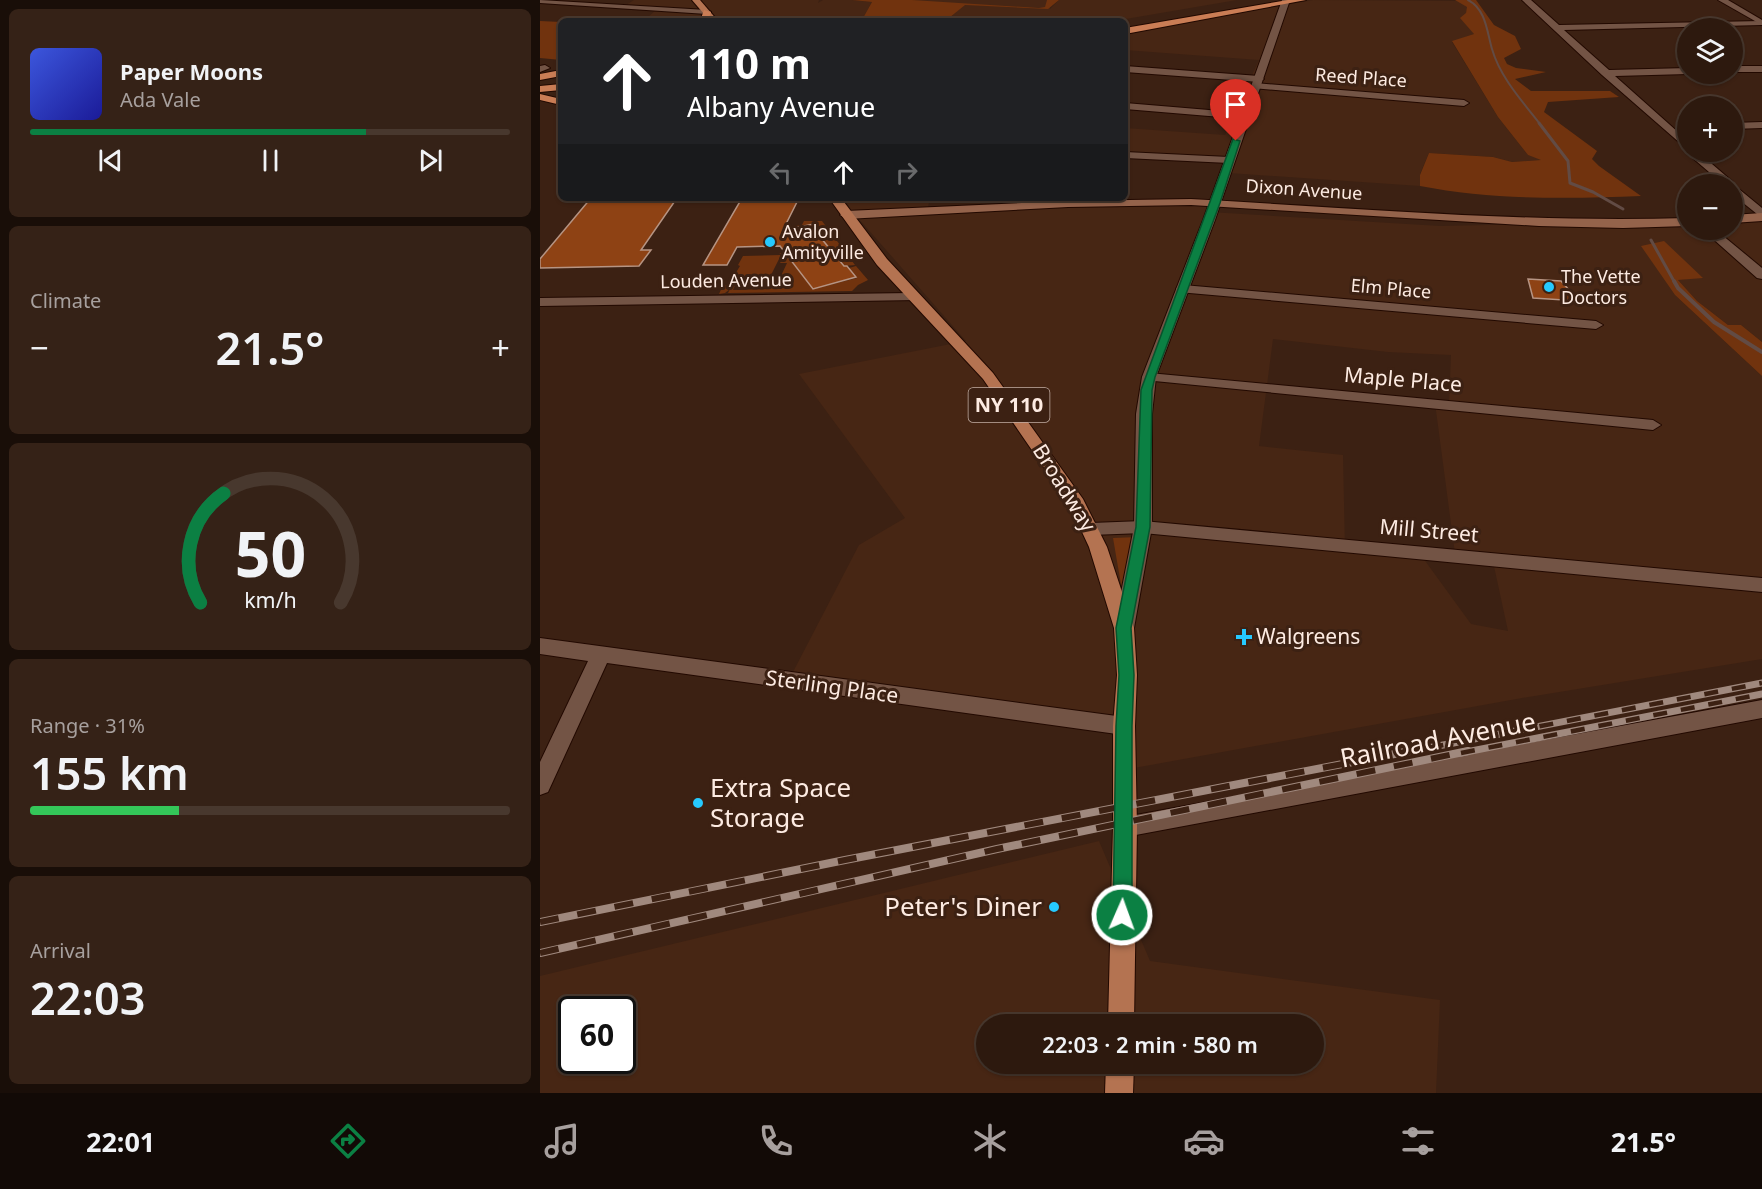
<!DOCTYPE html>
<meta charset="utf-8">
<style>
:root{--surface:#2d190e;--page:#352217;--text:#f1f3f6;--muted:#a7a09e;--line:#48382e;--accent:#0b8043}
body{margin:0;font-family:"Noto Sans",sans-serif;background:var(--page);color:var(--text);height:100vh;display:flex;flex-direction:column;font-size:22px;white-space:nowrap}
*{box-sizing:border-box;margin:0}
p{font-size:20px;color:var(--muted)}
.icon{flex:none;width:33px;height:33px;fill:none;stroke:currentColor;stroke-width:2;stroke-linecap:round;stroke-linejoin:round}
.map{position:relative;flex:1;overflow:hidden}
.side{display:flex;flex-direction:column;gap:9px;padding:9px;background:#190e08;width:540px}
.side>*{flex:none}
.banner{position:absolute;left:18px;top:18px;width:570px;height:183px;border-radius:9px;box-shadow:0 2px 4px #0004,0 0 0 2px var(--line);background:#202124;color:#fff;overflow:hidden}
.tools{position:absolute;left:1137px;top:18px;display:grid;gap:12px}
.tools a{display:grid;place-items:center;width:66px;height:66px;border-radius:50%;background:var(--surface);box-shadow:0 2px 4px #0004,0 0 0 2px var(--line);font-size:30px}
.speed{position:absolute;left:18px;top:996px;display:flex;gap:12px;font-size:30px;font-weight:700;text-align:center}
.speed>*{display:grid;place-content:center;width:78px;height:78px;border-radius:50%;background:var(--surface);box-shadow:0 2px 4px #0004,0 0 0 2px var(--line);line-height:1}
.speed .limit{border:3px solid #111;border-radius:9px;background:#fff;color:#111}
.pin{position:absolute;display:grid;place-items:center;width:51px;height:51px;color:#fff;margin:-62px -26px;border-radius:50% 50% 50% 0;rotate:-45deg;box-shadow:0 0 6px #0007}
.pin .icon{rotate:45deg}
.me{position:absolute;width:66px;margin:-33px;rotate:2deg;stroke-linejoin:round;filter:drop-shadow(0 0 4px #0008)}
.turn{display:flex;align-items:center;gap:21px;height:126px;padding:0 30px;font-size:27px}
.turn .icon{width:78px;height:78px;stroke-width:2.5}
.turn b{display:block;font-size:42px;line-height:51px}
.lanes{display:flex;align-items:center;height:57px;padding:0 30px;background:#0003;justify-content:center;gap:30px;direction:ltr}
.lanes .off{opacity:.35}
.big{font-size:45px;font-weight:600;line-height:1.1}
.side .widget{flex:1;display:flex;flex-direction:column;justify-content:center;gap:9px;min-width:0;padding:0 21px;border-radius:9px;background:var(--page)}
.side .dial{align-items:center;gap:0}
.dial svg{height:156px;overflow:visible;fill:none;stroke:var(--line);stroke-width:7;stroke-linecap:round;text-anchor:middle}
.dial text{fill:var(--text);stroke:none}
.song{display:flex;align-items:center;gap:18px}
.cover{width:72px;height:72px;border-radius:9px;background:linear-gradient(135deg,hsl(230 70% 55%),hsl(240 70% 35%))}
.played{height:6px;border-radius:3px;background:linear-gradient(90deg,var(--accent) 70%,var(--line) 70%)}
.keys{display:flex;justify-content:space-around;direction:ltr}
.heat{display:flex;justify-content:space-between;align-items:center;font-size:33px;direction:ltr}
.charge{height:9px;border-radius:4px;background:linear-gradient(90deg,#34c759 31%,var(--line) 0)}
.trip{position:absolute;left:436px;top:1014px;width:348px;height:60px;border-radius:30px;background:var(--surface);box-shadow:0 2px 4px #0004,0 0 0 2px var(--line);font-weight:600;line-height:60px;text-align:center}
.tab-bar{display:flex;height:96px;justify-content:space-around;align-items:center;background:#120a06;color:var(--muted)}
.tab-bar .icon{width:42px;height:42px}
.tab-bar .on{color:var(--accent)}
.tab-bar b{font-size:27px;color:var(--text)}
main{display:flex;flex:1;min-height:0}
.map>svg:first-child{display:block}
</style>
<main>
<section class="side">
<div class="widget">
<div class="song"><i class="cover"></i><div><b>Paper Moons</b><p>Ada Vale</p></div></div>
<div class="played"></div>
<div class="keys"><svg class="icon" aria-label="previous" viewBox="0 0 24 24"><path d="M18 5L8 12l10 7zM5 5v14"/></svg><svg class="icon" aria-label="pause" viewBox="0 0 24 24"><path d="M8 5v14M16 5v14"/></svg><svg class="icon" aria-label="next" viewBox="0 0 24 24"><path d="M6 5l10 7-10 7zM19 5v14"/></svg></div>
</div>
<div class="widget"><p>Climate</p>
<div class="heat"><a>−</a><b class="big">21.5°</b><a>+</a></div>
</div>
<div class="widget dial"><svg viewBox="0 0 100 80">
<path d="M14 69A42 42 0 1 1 86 69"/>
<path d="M14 69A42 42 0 0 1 26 13" stroke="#0b8043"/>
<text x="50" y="56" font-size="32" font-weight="700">50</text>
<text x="50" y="72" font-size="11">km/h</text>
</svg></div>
<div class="widget"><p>Range · 31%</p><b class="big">155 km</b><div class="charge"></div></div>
<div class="widget"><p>Arrival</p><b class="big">22:03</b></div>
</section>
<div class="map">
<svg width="1222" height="1093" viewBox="0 0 1222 1093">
<rect width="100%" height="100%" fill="#3c2113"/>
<!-- built -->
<g fill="#472614" fill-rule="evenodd">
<path d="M94 0H279L278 3 283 0H312L332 2 323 18 319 19 289 21H112L108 17 116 10 86 5Z"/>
<path d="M349 0H510V9L519 0H697L574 21H359L362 18H409L424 5Z"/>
<path d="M773 0 920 1 928 7 926 13 934 34 912 42 958 117 988 155 1003 160 972 162 953 157 889 153 880 174V186L689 173 693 163 585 157V128L685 135 719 60 585 50V33Z"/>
<path d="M304 198H390L388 207 673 202 669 212 900 226 1147 221 1148 230H1192L1193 218 1222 213V342L1201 325H1188L1157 301 1138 280 1162 277 1108 246H1102L1135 295 1222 376V659L982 698 594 768V730L253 672 319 545 365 518 259 374 426 341 311 210ZM733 339 848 352 911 355 909 404 895 403 915 554 952 557 968 631 931 624 883 558 805 550 803 455 719 446Z"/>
<path d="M559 841 610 961 900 1000 896 1093H0V976ZM32 1010H82V1060H32ZM447 1024H774V1064H447Z"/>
</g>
<!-- green -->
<g fill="#71330e">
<path d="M312 0H372L499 8 505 7 507 0H519L508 9 425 5 409 18 289 21 323 18 332 2Z"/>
<path d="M915 0H936L954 25 975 36 981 49 964 58 967 64 976 68 1006 72 975 79 991 91H1070L1079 97 1008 102 1004 112 1057 151 1052 159 1059 166 1101 196C1028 199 952 200 880 186V175L889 153 953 157 972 162 1001 160 988 155 958 117 912 41 934 34 920 18 926 13 927 7Z"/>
<path d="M0 21 21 22V60L0 58Z"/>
<path d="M264 221H282L315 265 304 266 281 238 284 236 277 225 252 226 262 225Z"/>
<path d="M1124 241 1163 278 1138 280 1157 301 1188 325H1201L1222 342V376L1135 295 1101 246Z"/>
<path d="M246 251 273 289 317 278 309 268 316 266 328 280 318 285 312 291 188 293 190 289 185 293 179 294 183 285H195L193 290 230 289 234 278H240L247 263H240L245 254H239Z"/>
<path d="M241 255 230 277 194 278 189 284 200 266 198 265 203 256Z"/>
<path d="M598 537 583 596 573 538Z"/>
</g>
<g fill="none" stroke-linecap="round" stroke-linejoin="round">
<!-- stream-far2 -->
<path stroke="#624b44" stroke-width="2" d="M928 0C946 9 947 32 952 49 960 77 982 101 1000 124"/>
<!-- stream-far1 -->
<g stroke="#624b44" stroke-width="3">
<path d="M999 123 1028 161 1030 183 1053 192 1083 209"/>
<path d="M1111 240 1135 283"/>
</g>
<!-- stream -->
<path stroke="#624b44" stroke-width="4" d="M1134 281 1138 288 1174 322 1222 352"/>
</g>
<!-- building -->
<g fill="#8e4214" stroke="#b69483" stroke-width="1.5">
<path d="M51 198H137L101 250H111L99 266 0 268V259Z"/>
<path d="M202 198H259L243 230 274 224 284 237 281 238 304 266H307L316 277 273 289 240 246 197 247 187 265H163Z"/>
<path d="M988 279 1021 281 1039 301 993 298Z"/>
</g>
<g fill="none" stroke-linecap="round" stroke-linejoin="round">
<!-- minor casing -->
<g stroke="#220900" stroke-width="2">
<g id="minor">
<path d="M0 0 167 10 171 12 167 14 0 3Z"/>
<path d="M982 0H991L1019 25 1222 21V25L1024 30 1069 70 1148 68V74L1075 76 1148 141V150L1062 75Z"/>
<path d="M0 66 5 65 10 68 0 72Z"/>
<path d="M585 66 719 76 724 79 719 82 585 72Z"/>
<rect x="1192" y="66" width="30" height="6"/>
<path d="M715 83 924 100 929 103 924 106 712 88 710 86Z"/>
<path d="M585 103 705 113 710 116 705 119 585 109Z"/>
<path d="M1222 122V128L1192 129V123Z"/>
<path d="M1148 151 1158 152 1193 182 1194 185 1222 208V218L1192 194V184H1183L1148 154Z"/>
<path d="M585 152 689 157 694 160 689 163 585 158Z"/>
<path d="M1163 230H1176L1222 268V279L1217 278Z"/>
<path d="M643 285 1056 321 1063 325 1056 329 638 292 636 289 638 286Z"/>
<path d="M609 373 1113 420 1121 425 1113 430 604 380 602 377Z"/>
<path d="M603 521 1222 578V592L603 533 551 535 545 533 542 529 545 525 551 523Z"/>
<path d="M0 638 584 717 592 720 595 726 592 732 584 735 67 663 8 792 0 795V762L48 661 0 654Z"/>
<path d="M1222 700V718L585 837 577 834 573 827 577 820 585 817Z"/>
</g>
</g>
<!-- tertiary casing -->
<g stroke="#220900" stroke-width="2">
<g id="tertiary">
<path d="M742 0H750L675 220 616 377 612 414V527L594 628 591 633 584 635 577 633 574 628 594 527 596 414 602 377 663 220Z"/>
<path d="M1178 0H1188L1222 20V25Z"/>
<path d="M372 293 377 294 379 297 377 300 0 306V298Z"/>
</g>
</g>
<!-- secondary casing -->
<g stroke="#220900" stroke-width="2">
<g id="secondary">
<path d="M651 199C816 208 982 223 1148 218V226L1083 228 999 226 651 205 528 207 306 219 300 215 306 211 528 201Z"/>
<path d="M1222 213V221L1192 223V215Z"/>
</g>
</g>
<!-- primary casing -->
<g stroke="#220900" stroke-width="2">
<g id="primary">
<path d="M152 0H160L178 21H170Z"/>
<path d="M289 198H301L347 259 453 373 543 499 567 547 594 628 597 675 595 726 597 827 594 1024H568L573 827V726L577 675 574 628 549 547 529 504 443 379 337 265Z"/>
<path d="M566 1064H594L593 1093H565Z"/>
</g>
</g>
<!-- trunk casing -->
<g stroke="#220900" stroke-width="2">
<g id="trunk">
<path d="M748 0H766L585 34V28Z"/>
<path d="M164 10 171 12 168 21H160Z"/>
<path d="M21 70V76L0 80V74Z"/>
<path d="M21 84V90L0 92V86Z"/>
<path d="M0 94 21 99V105L0 100Z"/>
</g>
</g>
<!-- minor -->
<use href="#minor" fill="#735445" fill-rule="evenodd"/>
<!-- tertiary -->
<use href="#tertiary" fill="#735445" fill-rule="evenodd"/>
<!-- secondary -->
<use href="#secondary" fill="#94634b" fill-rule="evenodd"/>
<!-- primary -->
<use href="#primary" fill="#b47351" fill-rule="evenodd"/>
<!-- trunk -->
<use href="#trunk" fill="#ca7d55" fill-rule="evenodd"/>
<!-- rail-far1 casing -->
<g stroke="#a0897e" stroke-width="7">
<g id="rail-far1">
<path d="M862 753 1222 683"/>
<path d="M921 753 1222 694"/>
</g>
</g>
<!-- rail casing -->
<g stroke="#a0897e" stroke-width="8">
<g id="rail">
<path d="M0 922 305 860 870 751"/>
<path d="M0 953 457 849 928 751"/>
</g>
</g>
<!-- rail-far1 -->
<use href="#rail-far1" stroke="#3c2113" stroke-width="4.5" stroke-dasharray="14" stroke-linecap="butt"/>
<!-- rail -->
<use href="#rail" stroke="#3c2113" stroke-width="6" stroke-dasharray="19" stroke-linecap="butt"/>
</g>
<!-- route -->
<path fill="#0b8043" stroke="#07532c" stroke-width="1.5" d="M693 139 700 141 680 203 615 377 612 390 610 527 591 628 594 675 592 726V915L589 921 582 924 576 921 573 915 576 726 579 675 576 628 596 527 601 390Z"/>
<!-- markers -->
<g fill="#26c9fe" stroke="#3c2113" stroke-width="2">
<circle cx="230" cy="242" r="6"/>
<circle cx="1009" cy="287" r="6"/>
<path d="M701 628h6v6h6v6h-6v6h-6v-6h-6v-6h6z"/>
<circle cx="158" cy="803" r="6"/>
<circle cx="514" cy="907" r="6"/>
</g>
<g text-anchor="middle" stroke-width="6" stroke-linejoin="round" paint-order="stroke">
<!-- far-street labels -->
<g font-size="18" fill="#fdebe2" stroke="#3c2113">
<text transform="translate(821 78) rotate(4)" y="6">Reed Place</text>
<text transform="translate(764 190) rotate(4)" y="6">Dixon Avenue</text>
<text transform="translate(186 281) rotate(-1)" y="6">Louden Avenue</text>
<text transform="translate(851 289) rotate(5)" y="6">Elm Place</text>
</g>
<!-- far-poi labels -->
<g font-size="18" fill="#fdebe2" stroke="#3c2113" text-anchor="start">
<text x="242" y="238">Avalon<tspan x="242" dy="21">Amityville</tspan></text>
<text x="1021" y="283">The Vette<tspan x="1021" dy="21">Doctors</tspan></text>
</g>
<!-- shield labels -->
<rect fill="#3c2113" stroke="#c3aea4" stroke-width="1.5" x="428.5" y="388" width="81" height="34" rx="4.5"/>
<g font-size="20" font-weight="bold" fill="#fdebe2">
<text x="469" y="412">NY 110</text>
</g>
<!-- street labels -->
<g font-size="21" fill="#fdebe2" stroke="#3c2113">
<text transform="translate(863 380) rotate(5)" y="7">Maple Place</text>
<text transform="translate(524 488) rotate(58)" y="7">Broadway</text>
<text transform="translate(889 531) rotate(5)" y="7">Mill Street</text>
<text transform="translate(292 687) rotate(8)" y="7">Sterling Place</text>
</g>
<!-- poi labels -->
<g font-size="21" fill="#fdebe2" stroke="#3c2113" text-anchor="start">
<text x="716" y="644">Walgreens</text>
</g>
<!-- near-street labels -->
<g font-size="26" fill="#fdebe2" stroke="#3c2113">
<text transform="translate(898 740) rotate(-11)" y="9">Railroad Avenue</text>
</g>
<!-- near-poi labels -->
<g font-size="26" fill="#fdebe2" stroke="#3c2113" text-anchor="start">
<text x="170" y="797">Extra Space<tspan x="170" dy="30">Storage</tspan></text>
<text x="502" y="916" text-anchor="end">Peter's Diner</text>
</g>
</g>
</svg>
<div class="tools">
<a><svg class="icon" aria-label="layers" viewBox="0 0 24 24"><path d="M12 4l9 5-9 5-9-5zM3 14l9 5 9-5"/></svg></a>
<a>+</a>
<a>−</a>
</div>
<div class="speed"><div class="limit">60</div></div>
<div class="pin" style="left:696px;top:141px;background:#d93025"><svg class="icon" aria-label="arrive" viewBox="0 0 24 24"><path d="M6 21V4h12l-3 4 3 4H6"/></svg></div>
<svg class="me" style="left:582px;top:915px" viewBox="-20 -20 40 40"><circle r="17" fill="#0b8043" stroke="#fff" stroke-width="3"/><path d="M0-11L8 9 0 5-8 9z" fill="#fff"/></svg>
<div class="trip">22:03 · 2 min · 580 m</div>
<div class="banner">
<div class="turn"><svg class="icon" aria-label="ahead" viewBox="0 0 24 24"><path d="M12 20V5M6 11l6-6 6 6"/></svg><div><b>110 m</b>Albany Avenue</div></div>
<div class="lanes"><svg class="icon off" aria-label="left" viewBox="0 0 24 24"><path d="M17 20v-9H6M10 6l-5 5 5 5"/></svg><svg class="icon" aria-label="ahead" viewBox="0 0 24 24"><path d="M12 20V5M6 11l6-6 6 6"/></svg><svg class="icon off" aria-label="right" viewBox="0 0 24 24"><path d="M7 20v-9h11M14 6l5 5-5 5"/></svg></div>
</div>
</div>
</main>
<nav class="tab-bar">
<b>22:01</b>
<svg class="icon on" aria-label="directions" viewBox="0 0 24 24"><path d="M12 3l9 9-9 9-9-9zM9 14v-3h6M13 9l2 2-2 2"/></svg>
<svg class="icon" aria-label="music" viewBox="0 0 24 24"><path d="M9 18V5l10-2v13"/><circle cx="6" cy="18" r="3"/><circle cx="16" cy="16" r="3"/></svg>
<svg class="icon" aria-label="phone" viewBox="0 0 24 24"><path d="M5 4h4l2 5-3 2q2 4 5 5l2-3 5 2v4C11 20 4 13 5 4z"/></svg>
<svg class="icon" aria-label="climate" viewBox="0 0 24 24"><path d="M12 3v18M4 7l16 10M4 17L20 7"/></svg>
<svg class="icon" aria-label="car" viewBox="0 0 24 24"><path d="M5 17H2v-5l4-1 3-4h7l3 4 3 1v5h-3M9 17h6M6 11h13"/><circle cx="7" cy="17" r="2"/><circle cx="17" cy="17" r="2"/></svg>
<svg class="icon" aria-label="filters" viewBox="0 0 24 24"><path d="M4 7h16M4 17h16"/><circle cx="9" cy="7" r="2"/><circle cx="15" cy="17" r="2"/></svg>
<b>21.5°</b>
</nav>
